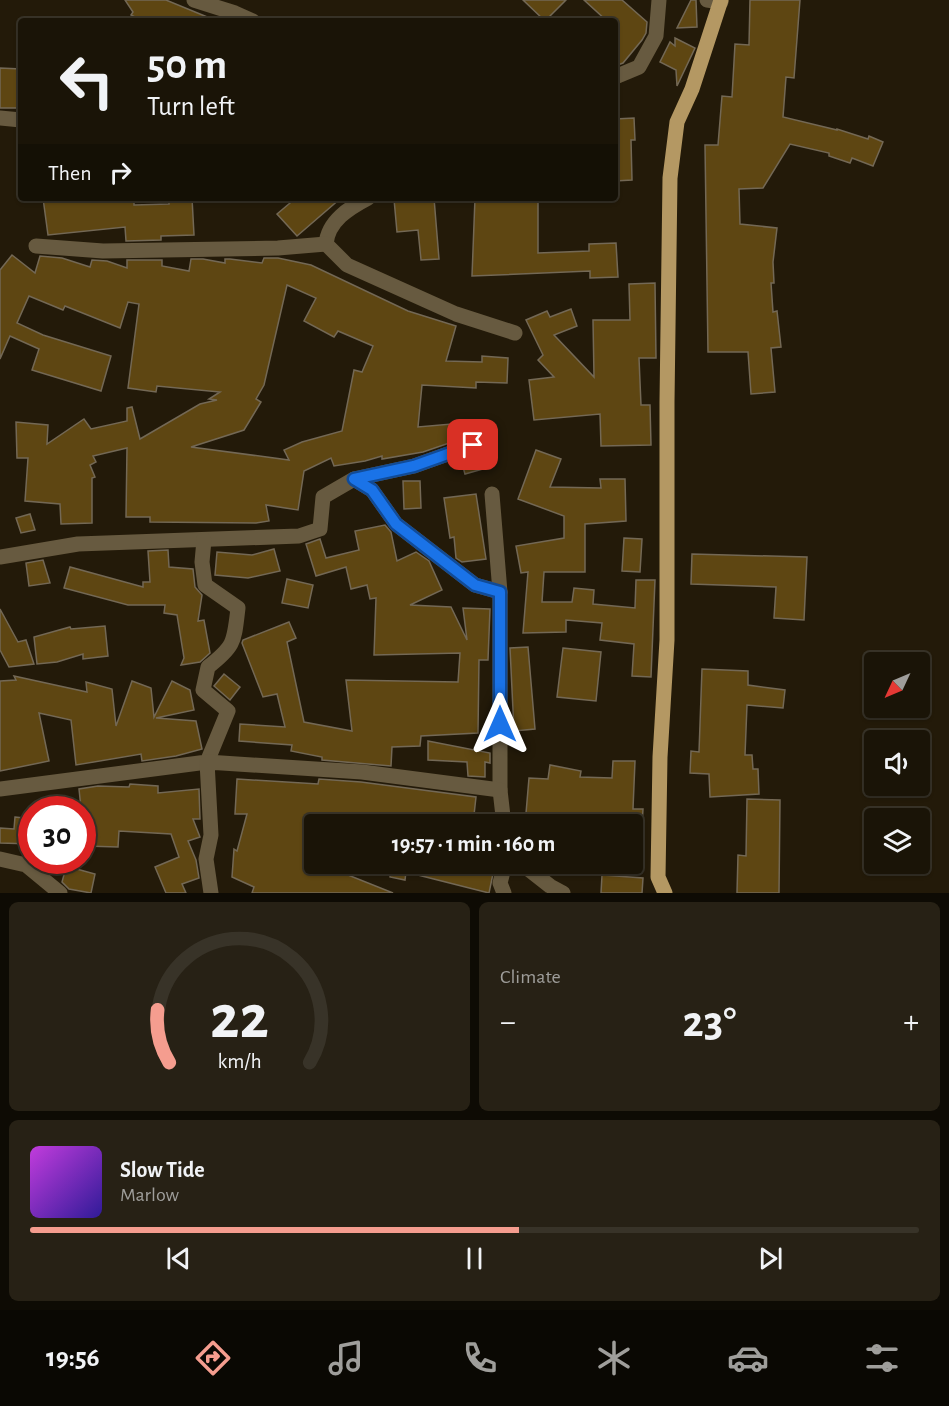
<!DOCTYPE html>
<meta charset="utf-8">
<style>
:root{--surface:#1a1407;--page:#272115;--text:#f1f3f6;--muted:#9f9e9b;--line:#383328;--accent:#f59d8f}
body{margin:0;font-family:"Alegreya Sans",sans-serif;background:var(--page);color:var(--text);height:100vh;display:flex;flex-direction:column;font-size:22px;white-space:nowrap}
*{box-sizing:border-box;margin:0}
p{font-size:20px;color:var(--muted)}
.icon{flex:none;width:33px;height:33px;fill:none;stroke:currentColor;stroke-width:2;stroke-linecap:round;stroke-linejoin:round}
.map{position:relative;height:893px;overflow:hidden}
.panel{display:flex;flex-direction:column;gap:9px;padding:9px;background:#0e0b04;flex:1}
.panel>*{flex:none}
.guide{position:absolute;left:18px;top:18px;width:600px;height:183px;border-radius:6px;box-shadow:0 2px 4px #0004,0 0 0 2px var(--line);background:#1a1407;color:var(--text);overflow:hidden}
.needle{width:39px;rotate:226deg}
.tools{position:absolute;left:864px;top:652px;display:grid;gap:12px}
.tools a{display:grid;place-items:center;width:66px;height:66px;border-radius:6px;background:var(--surface);box-shadow:0 2px 4px #0004,0 0 0 2px var(--line);font-size:30px}
.speed{position:absolute;left:18px;top:796px;display:flex;gap:12px;font-size:30px;font-weight:700;text-align:center}
.speed>*{display:grid;place-content:center;width:78px;height:78px;border-radius:50%;background:var(--surface);box-shadow:0 2px 4px #0004,0 0 0 2px var(--line);line-height:1}
.speed .limit{border:9px solid #d22;background:#fff;color:#111}
.pin{position:absolute;display:grid;place-items:center;width:51px;height:51px;color:#fff;margin:-26px;border-radius:12px;box-shadow:0 3px 9px #0006}
.me{position:absolute;width:66px;margin:-33px;rotate:0deg;stroke-linejoin:round;filter:drop-shadow(0 0 4px #0008)}
.turn{display:flex;align-items:center;gap:21px;height:126px;padding:0 30px;font-size:27px}
.turn .icon{width:78px;height:78px;stroke-width:2.5}
.turn b{display:block;font-size:42px;line-height:51px}
.then{display:flex;align-items:center;height:57px;padding:0 30px;background:#0003;gap:12px;font-size:22px}
.big{font-size:45px;font-weight:600;line-height:1.1}
.panel .card{flex:1;display:flex;flex-direction:column;justify-content:center;gap:9px;min-width:0;padding:0 21px;border-radius:9px;background:var(--page)}
.panel .dial{align-items:center;gap:0}
.dial svg{height:156px;overflow:visible;fill:none;stroke:var(--line);stroke-width:7;stroke-linecap:round;text-anchor:middle}
.dial text{fill:var(--text);stroke:none}
.song{display:flex;align-items:center;gap:18px}
.cover{width:72px;height:72px;border-radius:9px;background:linear-gradient(135deg,hsl(290 70% 55%),hsl(250 70% 35%))}
.played{height:6px;border-radius:3px;background:linear-gradient(90deg,var(--accent) 55%,var(--line) 55%)}
.keys{display:flex;justify-content:space-around;direction:ltr}
.heat{display:flex;justify-content:space-between;align-items:center;font-size:33px;direction:ltr}
.panel .tiles{flex:1;display:grid;gap:9px;grid-template-columns:1fr 1fr}
.card:last-child{grid-column:span 2}
.trip{position:absolute;left:304px;top:814px;width:339px;height:60px;border-radius:6px;background:var(--surface);box-shadow:0 2px 4px #0004,0 0 0 2px var(--line);font-weight:600;line-height:60px;text-align:center}
.tabs{display:flex;height:96px;justify-content:space-around;align-items:center;background:#0a0803;color:var(--muted)}
.tabs .icon{width:42px;height:42px}
.tabs .active{color:var(--accent)}
.tabs b{font-size:27px;color:var(--text)}
.map>svg:first-child{display:block}
</style>
<div class="map">
<svg width="949" height="893" viewBox="0 0 949 893">
<rect width="100%" height="100%" fill="#231a09"/>
<!-- building -->
<g fill="#5e4612" stroke="#736855" stroke-width="1.5" fill-rule="evenodd">
<path d="M125 0H166L217 21H143L131 15 133 12Z"/>
<path d="M523 0H566L545 21Z"/>
<path d="M584 0H622L647 22 646 33 642 40 623 63 615 66V21H607Z"/>
<path d="M691 0H696L697 27 677 28Z"/>
<path d="M750 0H800L794 78 786 77 783 117 837 130V129L868 139 869 136 883 142 873 166 852 158 850 163 829 156V153L790 144 763 188 739 189 740 224 777 228 773 262 774 283H771L773 312 777 311 781 347 771 348 775 392 751 394 748 352H708L705 145H718L722 96 732 97 735 44 749 45Z"/>
<path d="M675 38 695 48 677 86 676 70 660 62 670 42 675 46Z"/>
<path d="M0 68 21 69V108H0Z"/>
<path d="M634 118 635 140H631L632 180 615 181V119Z"/>
<path d="M43 198H134V205L169 204V198H192L194 235 161 236V240L126 241 125 227 48 235Z"/>
<path d="M296 198H341L297 236 277 214Z"/>
<path d="M434 198 439 259 421 260 418 230 397 232 394 199Z"/>
<path d="M475 198H538V253L589 251V244L616 243 618 277 590 278V271L472 276Z"/>
<path d="M12 255 35 273 40 256 62 258 90 267 92 260 107 261 127 268V260H162V266L189 271 191 259H203L225 263V259H230L262 263 264 258H278L311 265 408 311 456 326 446 361 482 362V356L508 358 507 383 476 382V388L422 385 418 427 463 423 464 438 423 452 382 459V456L365 461 334 466 331 458 304 471 298 510 266 505 269 521 256 523 150 522V517H126L127 448 93 456 96 462 90 465 95 477 92 478V523L61 524 60 504 25 501 28 458H17L16 422 48 425 47 444 84 419 91 429 127 421V408L132 407 140 439 200 404 217 400 209 399 220 392 157 386 156 392 128 388 139 304 128 302 120 328 65 306 63 310 29 296 17 323 43 335 111 356 101 391 32 370 39 349 10 336 0 359V270ZM287 285 316 298 304 321 334 337 338 331 373 346 362 372 354 370 342 431 302 442 284 450 289 460 191 447 244 430 261 402 256 399 264 385Z"/>
<path d="M655 283 656 358H639L641 405H650L651 445 601 446 600 414 534 420 529 380 554 377 538 360 543 355 526 320 547 311 550 317 571 309 577 326 554 335 594 377 593 320H630L629 284Z"/>
<path d="M485 449 490 467 465 474 461 460Z"/>
<path d="M536 450 561 459 550 487 601 488 600 479H625L626 521 585 524V572H544L542 602H572L574 588 594 590 593 604 635 608 636 580H655L651 677 632 676 634 644 600 640 602 623 566 620V632L523 633 528 572 521 573 516 546 564 538V516L518 499Z"/>
<path d="M403 481H420L421 508 404 509Z"/>
<path d="M476 494 486 559 462 562 456 558 454 537 450 538 444 498Z"/>
<path d="M30 514 35 530 21 533 16 518Z"/>
<path d="M385 525 391 532 397 561 416 552 429 561 442 590 410 605 451 607 467 640 463 608 490 609 488 660H479L478 733 421 736 420 746 392 747 391 766 322 760V757L291 751 292 745 239 741 240 724 285 727 277 694 263 697 242 643 243 640 289 622 296 638 287 642 304 722 352 731 346 680 458 682 460 653 374 655 376 598 370 599 367 585 351 589 346 567 316 576 306 544 320 539 326 558 359 550 355 531Z"/>
<path d="M624 538 642 539 640 572 622 571Z"/>
<path d="M274 549 280 571 248 578 215 575 217 552 252 555Z"/>
<path d="M168 550 169 567 193 569 195 587 202 595 198 621 204 620 210 653 200 662 181 665 184 658 177 615 164 613 165 605H128L64 588 70 567 143 587V582H150L148 551Z"/>
<path d="M692 554 807 557 804 620 774 618 776 587 691 584Z"/>
<path d="M43 560 50 583 29 586 26 563Z"/>
<path d="M287 579 313 585 308 608 282 603Z"/>
<path d="M0 609 18 642 26 640 34 664 9 667 0 650Z"/>
<path d="M105 626 108 656 83 659V654L57 662 37 664 34 637 70 627 71 629Z"/>
<path d="M528 647 535 729 514 731 510 648Z"/>
<path d="M563 648 601 652 596 701 557 697Z"/>
<path d="M702 669 748 671V685L785 690 783 708 747 705 745 755H752L753 769H758L759 794 710 797 709 774 690 773 691 751 699 752Z"/>
<path d="M224 674 240 687 230 700 214 686Z"/>
<path d="M14 676 87 692 86 682 112 689 116 726 132 681 151 688 154 717 172 681 190 690 194 710 156 718 196 721 202 749 176 756 142 761 141 754 76 765 71 720 39 713 49 761 0 771V681L16 680Z"/>
<path d="M428 741 490 753V763L485 762V777L468 776 467 762 428 760Z"/>
<path d="M613 761H635L633 809H643L642 825H525L529 778 548 779 550 765 581 771 580 777 612 778Z"/>
<path d="M237 779 318 784 319 779 361 782 476 797 473 824 459 822 458 825H315V864H350L348 875 393 893H252L254 887 232 877 234 849 237 851 247 814H235Z"/>
<path d="M130 784 158 786V793L199 789 200 819H193L200 837 188 841 196 860 199 878 182 884 186 893H166L155 867 179 857 171 834 119 831 118 847 85 846 79 789 98 786 129 787Z"/>
<path d="M747 799 780 800 779 893H737L738 855 746 856Z"/>
<path d="M15 817 32 819V844L0 843V828L14 829Z"/>
<path d="M392 864H495L489 893 406 872 405 880 390 877Z"/>
<path d="M73 868 95 874 91 893 69 889 62 882 65 871Z"/>
<path d="M602 875 643 878 642 893H601Z"/>
</g>
<g fill="none" stroke-linecap="round" stroke-linejoin="round">
<!-- street -->
<g stroke="#675a40" stroke-width="15">
<path d="M194 0 235 13 253 21"/>
<path d="M707 0 721 2"/>
<path d="M615 77 639 67 656 36 659 0"/>
<path d="M0 118 21 120"/>
<path d="M368 198C349 208 328 221 326 244L347 265 456 314 515 333"/>
<path d="M36 246 103 251 278 248 326 244"/>
<path d="M354 479 414 466 473 445"/>
<path d="M492 494 500 592V790L504 825"/>
<path d="M0 557 78 544 299 536 320 529 323 497 354 479 372 490 396 524 475 585 500 592"/>
<path d="M0 789 207 762 228 711 203 690 208 667C235 646 234 642 238 608L205 585 202 562 204 540"/>
<path d="M0 859 26 865 60 893"/>
<path d="M522 864 550 886 563 893"/>
<path d="M211 893 206 859 211 835 207 762 362 772 500 790"/>
<path d="M504 893 500 883 505 864"/>
</g>
<!-- primary -->
<path stroke="#b49863" stroke-width="15" d="M665 893 658 877 660 757 667 640V402L670 178 677 122 692 89 721 0"/>
</g>
<g fill="none" stroke-linecap="round" stroke-linejoin="round">
<!-- route casing -->
<g stroke="#114b97" stroke-width="15">
<path id="route" d="M473 445 414 466 354 479 372 490 396 524 475 585 500 592V724"/>
</g>
<!-- route -->
<use href="#route" stroke="#1a73e8" stroke-width="10"/>
</g>
</svg>
<div class="tools">
<a><svg class="needle" viewBox="-14 -14 28 28"><path d="M0-13l5 13h-10z" fill="#e53935"/><path d="M0 13l5-13h-10z" fill="#9f9e9b"/></svg></a>
<a><svg class="icon" aria-label="sound" viewBox="0 0 24 24"><path d="M4 9h4l5-4v14l-5-4H4zM17 9q2 3 0 6"/></svg></a>
<a><svg class="icon" aria-label="layers" viewBox="0 0 24 24"><path d="M12 4l9 5-9 5-9-5zM3 14l9 5 9-5"/></svg></a>
</div>
<div class="speed"><div class="limit">30</div></div>
<div class="pin" style="left:473px;top:445px;background:#d93025"><svg class="icon" aria-label="arrive" viewBox="0 0 24 24"><path d="M6 21V4h12l-3 4 3 4H6"/></svg></div>
<svg class="me" style="left:500px;top:724px" viewBox="-20 -20 40 40"><path d="M0-17L14 15 0 8-14 15z" fill="#1a73e8" stroke="#fff" stroke-width="4"/></svg>
<div class="trip">19:57 · 1 min · 160 m</div>
<div class="guide">
<div class="turn"><svg class="icon" aria-label="left" viewBox="0 0 24 24"><path d="M17 20v-9H6M10 6l-5 5 5 5"/></svg><div><b>50 m</b>Turn left</div></div>
<div class="then">Then<svg class="icon" aria-label="right" viewBox="0 0 24 24"><path d="M7 20v-9h11M14 6l5 5-5 5"/></svg></div>
</div>
</div>
<section class="panel">
<div class="tiles">
<div class="card dial"><svg viewBox="0 0 100 80">
<path d="M14 69A42 42 0 1 1 86 69"/>
<path d="M14 69A42 42 0 0 1 8 42" stroke="#f59d8f"/>
<text x="50" y="56" font-size="32" font-weight="700">22</text>
<text x="50" y="72" font-size="11">km/h</text>
</svg></div>
<div class="card"><p>Climate</p>
<div class="heat"><a>−</a><b class="big">23°</b><a>+</a></div>
</div>
<div class="card">
<div class="song"><i class="cover"></i><div><b>Slow Tide</b><p>Marlow</p></div></div>
<div class="played"></div>
<div class="keys"><svg class="icon" aria-label="previous" viewBox="0 0 24 24"><path d="M18 5L8 12l10 7zM5 5v14"/></svg><svg class="icon" aria-label="pause" viewBox="0 0 24 24"><path d="M8 5v14M16 5v14"/></svg><svg class="icon" aria-label="next" viewBox="0 0 24 24"><path d="M6 5l10 7-10 7zM19 5v14"/></svg></div>
</div>
</div>
</section>
<nav class="tabs">
<b>19:56</b>
<svg class="icon active" aria-label="directions" viewBox="0 0 24 24"><path d="M12 3l9 9-9 9-9-9zM9 14v-3h6M13 9l2 2-2 2"/></svg>
<svg class="icon" aria-label="music" viewBox="0 0 24 24"><path d="M9 18V5l10-2v13"/><circle cx="6" cy="18" r="3"/><circle cx="16" cy="16" r="3"/></svg>
<svg class="icon" aria-label="phone" viewBox="0 0 24 24"><path d="M5 4h4l2 5-3 2q2 4 5 5l2-3 5 2v4C11 20 4 13 5 4z"/></svg>
<svg class="icon" aria-label="climate" viewBox="0 0 24 24"><path d="M12 3v18M4 7l16 10M4 17L20 7"/></svg>
<svg class="icon" aria-label="car" viewBox="0 0 24 24"><path d="M5 17H2v-5l4-1 3-4h7l3 4 3 1v5h-3M9 17h6M6 11h13"/><circle cx="7" cy="17" r="2"/><circle cx="17" cy="17" r="2"/></svg>
<svg class="icon" aria-label="filters" viewBox="0 0 24 24"><path d="M4 7h16M4 17h16"/><circle cx="9" cy="7" r="2"/><circle cx="15" cy="17" r="2"/></svg>
</nav>
